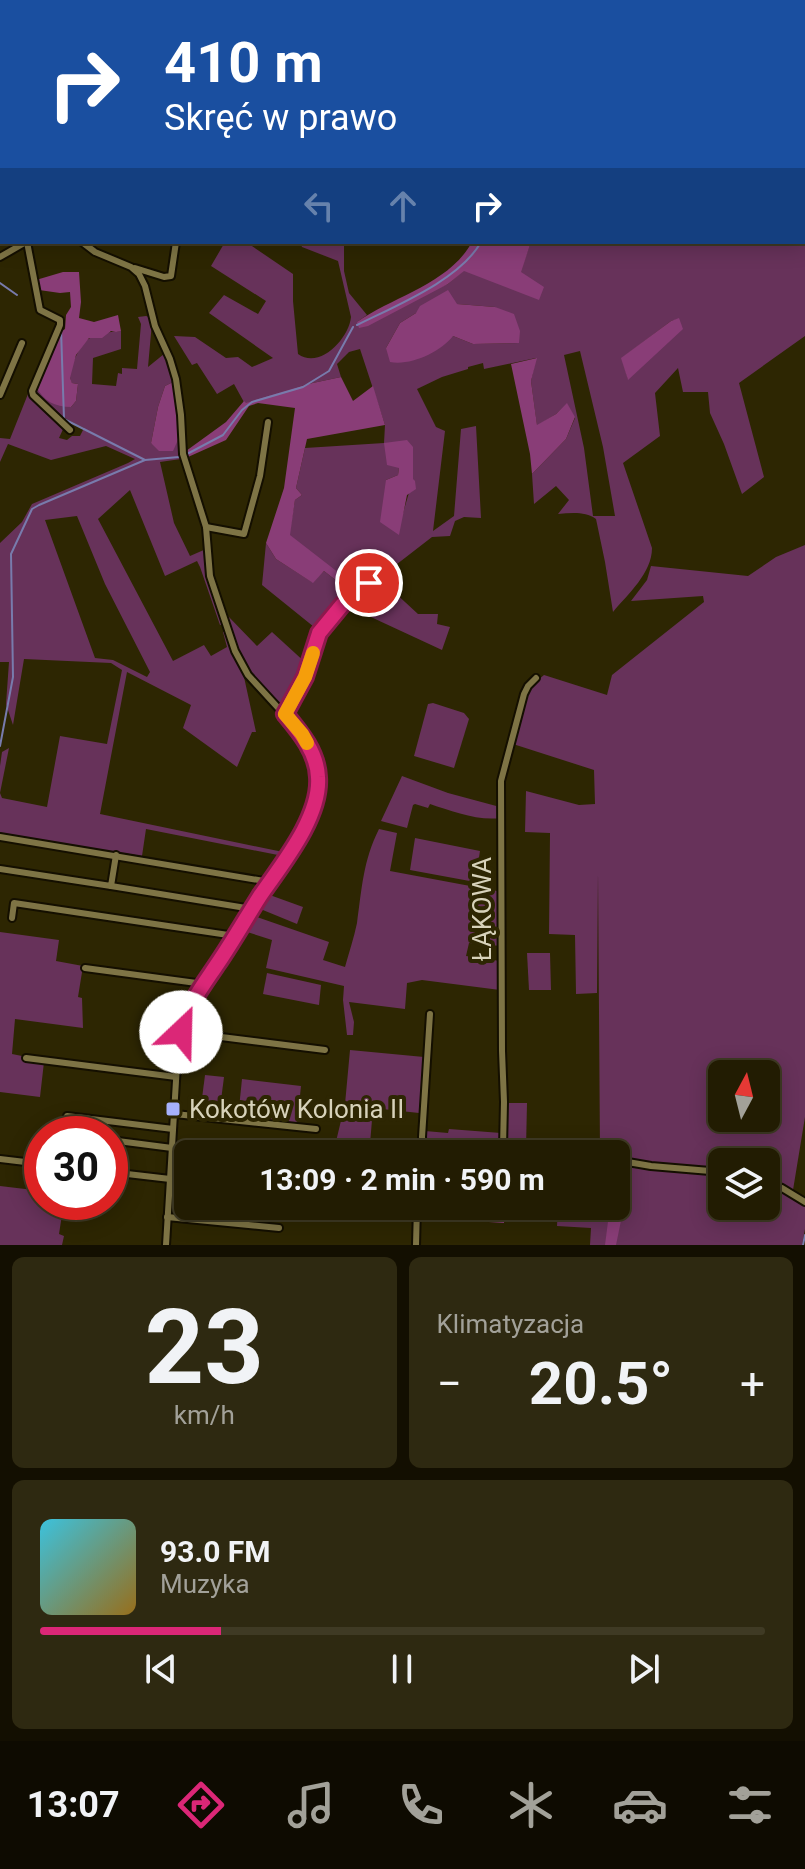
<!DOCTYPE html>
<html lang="pl">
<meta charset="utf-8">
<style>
:root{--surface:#221c02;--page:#2e2911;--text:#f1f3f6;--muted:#a2a199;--line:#3f3a24;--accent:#db2777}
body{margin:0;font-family:Roboto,sans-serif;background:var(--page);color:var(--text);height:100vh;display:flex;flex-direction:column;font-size:30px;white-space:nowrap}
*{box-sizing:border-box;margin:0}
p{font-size:26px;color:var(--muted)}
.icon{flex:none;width:44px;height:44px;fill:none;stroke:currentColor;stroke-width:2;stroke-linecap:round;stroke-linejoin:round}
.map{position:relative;height:1245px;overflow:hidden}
.sheet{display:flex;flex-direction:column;gap:12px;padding:12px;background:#130f01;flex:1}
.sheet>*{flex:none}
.guide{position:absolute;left:0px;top:0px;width:806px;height:244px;box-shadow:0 4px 20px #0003,0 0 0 2px var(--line);background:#1a4fa0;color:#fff;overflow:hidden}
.needle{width:52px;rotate:7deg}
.fabs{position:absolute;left:708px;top:1060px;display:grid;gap:16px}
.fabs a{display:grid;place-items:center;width:72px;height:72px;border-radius:12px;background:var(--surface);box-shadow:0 4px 20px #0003,0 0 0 2px var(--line);font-size:40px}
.speed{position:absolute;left:24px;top:1116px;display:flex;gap:16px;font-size:40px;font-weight:700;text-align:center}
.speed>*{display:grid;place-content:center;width:104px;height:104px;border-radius:50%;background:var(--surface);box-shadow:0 4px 20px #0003,0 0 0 2px var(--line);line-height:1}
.speed .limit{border:12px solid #d22;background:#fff;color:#111}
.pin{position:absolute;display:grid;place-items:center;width:68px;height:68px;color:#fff;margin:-34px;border:4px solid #fff;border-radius:50%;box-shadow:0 2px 8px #0007}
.me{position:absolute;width:88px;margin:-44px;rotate:24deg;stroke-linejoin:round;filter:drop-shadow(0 0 6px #0008)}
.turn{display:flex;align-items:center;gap:28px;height:168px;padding:0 32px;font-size:36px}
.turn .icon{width:104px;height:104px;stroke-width:2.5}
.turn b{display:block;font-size:56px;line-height:68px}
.lanes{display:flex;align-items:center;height:76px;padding:0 32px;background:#0003;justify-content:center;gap:40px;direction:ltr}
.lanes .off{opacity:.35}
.big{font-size:60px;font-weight:700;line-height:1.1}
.sheet .widget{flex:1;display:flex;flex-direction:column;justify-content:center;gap:12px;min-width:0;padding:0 28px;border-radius:12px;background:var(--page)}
.sheet .dial{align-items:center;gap:0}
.dial b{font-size:104px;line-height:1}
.song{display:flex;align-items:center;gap:24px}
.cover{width:96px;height:96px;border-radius:12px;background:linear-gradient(135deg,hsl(190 70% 55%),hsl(40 70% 35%))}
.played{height:8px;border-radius:4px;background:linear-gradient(90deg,var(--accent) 25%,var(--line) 25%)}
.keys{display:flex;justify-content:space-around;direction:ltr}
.heat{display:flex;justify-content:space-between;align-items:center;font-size:44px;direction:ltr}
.sheet .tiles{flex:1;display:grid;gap:12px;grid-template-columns:1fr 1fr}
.widget:last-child{grid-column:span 2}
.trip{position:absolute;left:174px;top:1140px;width:456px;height:80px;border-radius:12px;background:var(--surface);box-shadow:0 4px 20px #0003,0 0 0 2px var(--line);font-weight:700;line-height:80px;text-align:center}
.menu{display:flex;height:128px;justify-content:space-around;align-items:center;background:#0e0b01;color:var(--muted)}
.menu .icon{width:56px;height:56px}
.menu .active{color:var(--accent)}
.menu b{font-size:36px;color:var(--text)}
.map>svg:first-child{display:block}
</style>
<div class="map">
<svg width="805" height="1245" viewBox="0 0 805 1245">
<rect width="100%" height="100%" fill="#2d2602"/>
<!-- green -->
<g fill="#67325a" fill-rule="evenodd">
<path d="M775 0H805V336L739 383 764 477 742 494 724 444 710 413 708 392H683L678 368 655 393 660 436 623 463 652 548C652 573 628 594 613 612L605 562 596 519C585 511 571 513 558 514L569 500 556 486 534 504 532 474 566 439 575 418 567 404 556 414 537 426 531 381 536 358 484 369 483 363 468 367V369L442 377 417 389 436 427 445 431 433 531 454 516 461 429 476 426 481 518 464 517 455 521 450 536 432 537 379 578 418 614H438L437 624 450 627 442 650 345 605 325 628 319 640 310 671 291 713 252 677 242 661 227 615 257 646 272 632 307 664 319 631 262 585 266 543 276 559 312 582 324 571 351 592 356 588 289 535 295 500 302 495 296 488 305 448 384 443 385 425 360 349 349 352 337 364 341 377 308 384 245 404 234 384 217 394 197 363 192 365 174 336 195 337 226 358 238 357 252 367 273 358 209 313 224 295 258 314 266 301 211 266 225 242H246L293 274V301L298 354C320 370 349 338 351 317L338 261 302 247 300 242H344V271L349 293 367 315 357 322 448 284 463 271 520 272 531 242H804V2H775ZM457 304 495 307 519 343 473 344 453 336 386 348 400 323 416 313ZM679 319 628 379 622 358 671 321ZM580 351 603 447 615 516H593L584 448 564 355ZM413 447V479L403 513 386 480 398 475 399 468Z"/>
<path d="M146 316 149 317 152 322 148 367 164 354 173 382 165 386 158 407 151 443 172 451 179 438 181 459 160 462 174 523 190 556 206 549 207 577 224 624 220 625 200 567 197 561 165 576 130 490 98 519 173 661 204 645 211 656 227 647 223 632 226 631 244 677 256 732H252L237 767 183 728 191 705 127 672 100 814 283 852V856L146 829 142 856 0 834V766L2 752 9 748 0 793 2 798 47 807 60 736 107 744 122 670 111 663 24 659 13 725 6 704 9 662H0V543L22 522 32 504 128 463 135 459 106 446 51 460 8 444 0 462V438L10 439 28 394 64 427 59 438 67 440 72 436H80L84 428C65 419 48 409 35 392L36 386 71 407 76 401 78 384 72 383C71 381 70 380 70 377 69 368 81 342 90 338 99 333 111 332 121 331V349L93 358 92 384 116 386 118 373 122 374V368L137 369 141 324 138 317ZM77 516 105 584 150 672 147 677 113 660 95 658 45 520Z"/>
<path d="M805 545V1117L793 1190 777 1183 780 1191 805 1206V1229L802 1245H590L591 1228 557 1226 558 1206H616V1154H600L598 873 597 993 576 994 575 935 549 934 550 833 525 832 526 791 579 805 595 804 594 770 513 744 527 693 532 685 544 675 607 695 612 675 704 602 703 596 631 601 647 580 651 566 748 576 776 557ZM722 1074H766V1118H722ZM722 1162H766V1206H722Z"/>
<path d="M433 703 464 713 469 719 454 768 414 756 428 704Z"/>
<path d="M402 776 448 793 500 807V818C478 821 451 811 430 804L428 808 415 804 413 805 407 828 381 821Z"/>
<path d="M379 829 397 833 390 871 497 891 500 893 501 946 469 943 466 956 500 961V990L422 980 407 983 405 1009 349 1002 354 1022 353 1035H347L343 1000 344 986 266 968 272 940 244 931 254 916 329 942 323 960 345 967C349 952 354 938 357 923 362 888 363 861 379 829Z"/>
<path d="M415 838 480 851 475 882 410 870Z"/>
<path d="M267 894 303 907 297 924 258 908Z"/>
<path d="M0 932 59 940 56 961 83 966 78 997 82 998 83 1028 15 1019 12 1054 22 1056V1060L44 1062 40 1097 0 1092Z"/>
<path d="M527 953H550L551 990H529Z"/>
<path d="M267 973 321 985 319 1005 263 994Z"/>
<path d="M350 1050 424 1057 419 1113 373 1108 370 1144 362 1143 361 1154H333L345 1104Z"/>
<path d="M205 1075 224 1077 219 1116 200 1114Z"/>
<path d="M242 1079 301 1086 297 1124 238 1118Z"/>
<path d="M507 1103H527L526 1148 509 1147 506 1144Z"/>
<path d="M449 1129 501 1133V1143L498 1146 445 1140 424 1142 425 1131 448 1133Z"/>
<path d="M0 1186 42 1191V1202H64L59 1234 64 1236 62 1245H0Z"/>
</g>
<!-- forest -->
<g fill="#893d77">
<path d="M472 242H531L521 272 544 287 539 300 464 271 448 284 368 326 359 328 357 322C394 296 449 284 472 242Z"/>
<path d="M63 272H79L81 302 79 318 94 322 118 315 121 331 116 332 111 331 102 338H89L76 355 70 378 72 383 78 384 76 401 71 407C55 407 43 401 36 386L59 333 65 329 66 315 71 307 70 292 60 293 39 290 36 280Z"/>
<path d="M448 290 457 304 495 307 514 314 520 331 519 343 473 344 453 336C440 352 411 366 390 362L386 348 400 323 416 313 420 306Z"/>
<path d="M679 318 683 329 628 380 621 358 671 321Z"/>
<path d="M537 358 531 381 537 425 556 414 567 403 575 417 566 439 532 474 530 454 511 364Z"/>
<path d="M341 377 353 401 373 386 385 425 307 439 296 488 302 495 295 500 290 535 357 587 351 592 324 571 313 583 276 559 266 543 284 488 295 408 258 403 249 406 226 440 188 457 186 451 226 422 244 401 246 403 308 384Z"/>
<path d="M173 382 176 394 179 438 173 451H159L151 443 158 407 165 386Z"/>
<path d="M407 440 413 447V479L415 481 416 489 407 495 399 535 380 522 386 480 398 475 399 468 387 465 384 443Z"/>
<path d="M617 1164 632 1167 616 1245H605L610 1206H616Z"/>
<path d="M428 1206 504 1210V1223L427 1218Z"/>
</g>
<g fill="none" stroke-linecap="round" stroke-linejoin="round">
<!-- stream -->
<g stroke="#787bac" stroke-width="2">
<path d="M804 161H805"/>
<path d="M0 283 17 295"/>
<path d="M357 325C395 306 460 280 481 242"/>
<path d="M61 329 64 419 145 460"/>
<path d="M187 454 223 435 242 410 252 402 303 387 329 371 353 327"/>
<path d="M0 746 13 677 11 554 32 509 39 505 145 460 179 457"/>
<path d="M803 1245 805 1235"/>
</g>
<!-- minor casing -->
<g stroke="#140f00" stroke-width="10">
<g id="minor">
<path d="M182 0 183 2"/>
<path d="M224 2 229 0"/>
<path d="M0 62 2 63"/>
<path d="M27 242 40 310 60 320V325L32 391 33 395 70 430"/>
<path d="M82 242 95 252 131 267 139 274 145 286 155 326 170 359 176 379 181 415 183 454 206 527 210 576 235 651 248 675 302 734 314 756 317 767 319 782 316 799 304 828 193 1003 183 1022 178 1048 166 1245"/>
<path d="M0 257 26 242"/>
<path d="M135 268 164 277 171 276 176 242"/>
<path d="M0 395 22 343"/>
<path d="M206 527 244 534 260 476 268 422"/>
<path d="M285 714 305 677 319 633 342 605 369 583"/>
<path d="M0 837 270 882"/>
<path d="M0 869 111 886 116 855"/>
<path d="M111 886 252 909"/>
<path d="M12 918 14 903 235 936"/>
<path d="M85 968 204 984"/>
<path d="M181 1032 325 1050"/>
<path d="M26 1058 176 1077"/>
<path d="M175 1114 316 1129"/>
<path d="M67 1116 173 1129"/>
<path d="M110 1140 172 1148"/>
<path d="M423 1147C442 1136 523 1150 548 1154"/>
<path d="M503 1148 504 1102 502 1051 501 781 524 694 528 686 536 678"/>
<path d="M420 1154 423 1147 422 1137 430 1014"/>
<path d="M0 1159 42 1164"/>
<path d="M616 1160 651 1166 722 1172"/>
<path d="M110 1172 170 1179"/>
<path d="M766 1182 782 1188 805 1202"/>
<path d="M167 1217 279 1228"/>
<path d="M416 1245 417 1206"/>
</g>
</g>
<!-- tertiary casing -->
<g stroke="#140f00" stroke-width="12">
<path id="tertiary" d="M0 1 2 0"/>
</g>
<!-- minor -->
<use href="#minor" stroke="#7e7445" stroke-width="6"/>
<!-- tertiary -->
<use href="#tertiary" stroke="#7e7445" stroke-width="8"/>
</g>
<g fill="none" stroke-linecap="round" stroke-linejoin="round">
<!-- route casing -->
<g stroke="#8e194d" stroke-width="20">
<path id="route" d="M181 1032C186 1007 204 984 218 963 233 941 246 918 260 896 282 864 321 817 318 777 317 752 300 732 285 714L305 677 319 633 342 605 369 583"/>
</g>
<!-- route -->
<use href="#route" stroke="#db2777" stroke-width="14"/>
<!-- slow -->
<path stroke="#f59e0b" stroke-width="14" d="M307 743 302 734 285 714 305 677 313 653"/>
</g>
<!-- markers -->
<rect fill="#a6b1fc" stroke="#2d2602" stroke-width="3" x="165" y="1101" width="16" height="16" rx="4"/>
<g text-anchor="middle" stroke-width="8" stroke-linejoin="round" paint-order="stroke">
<!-- street labels -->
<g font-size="26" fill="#d7d2ba" stroke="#2d2602">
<text transform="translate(482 909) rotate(-90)" y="9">ŁĄKOWA</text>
</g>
<!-- poi labels -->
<g font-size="26" fill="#d7d2ba" stroke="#2d2602" text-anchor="start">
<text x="189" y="1118">Kokotów Kolonia II</text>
</g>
</g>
</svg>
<div class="fabs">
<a><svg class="needle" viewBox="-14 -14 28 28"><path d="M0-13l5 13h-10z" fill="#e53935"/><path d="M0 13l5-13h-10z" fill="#a2a199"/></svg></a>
<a><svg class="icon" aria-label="layers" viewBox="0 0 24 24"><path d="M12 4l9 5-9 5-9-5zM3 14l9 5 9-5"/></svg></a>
</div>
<div class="speed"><div class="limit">30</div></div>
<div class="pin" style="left:369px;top:583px;background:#d93025"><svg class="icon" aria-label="arrive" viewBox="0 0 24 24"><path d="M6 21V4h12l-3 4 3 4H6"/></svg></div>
<svg class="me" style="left:181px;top:1032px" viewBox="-20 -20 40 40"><circle r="19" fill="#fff"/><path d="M0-13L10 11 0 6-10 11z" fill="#db2777"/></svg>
<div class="trip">13:09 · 2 min · 590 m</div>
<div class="guide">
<div class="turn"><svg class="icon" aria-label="right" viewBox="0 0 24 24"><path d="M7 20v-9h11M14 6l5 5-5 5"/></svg><div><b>410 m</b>Skręć w prawo</div></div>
<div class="lanes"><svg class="icon off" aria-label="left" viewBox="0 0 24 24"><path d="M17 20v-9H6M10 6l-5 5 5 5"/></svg><svg class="icon off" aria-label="ahead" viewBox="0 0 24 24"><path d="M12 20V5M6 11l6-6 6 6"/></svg><svg class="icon" aria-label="right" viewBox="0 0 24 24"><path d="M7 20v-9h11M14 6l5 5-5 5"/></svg></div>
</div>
</div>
<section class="sheet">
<div class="tiles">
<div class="widget dial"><b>23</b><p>km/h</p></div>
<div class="widget"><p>Klimatyzacja</p>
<div class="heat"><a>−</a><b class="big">20.5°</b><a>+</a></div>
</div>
<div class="widget">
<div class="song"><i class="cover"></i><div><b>93.0 FM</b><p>Muzyka</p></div></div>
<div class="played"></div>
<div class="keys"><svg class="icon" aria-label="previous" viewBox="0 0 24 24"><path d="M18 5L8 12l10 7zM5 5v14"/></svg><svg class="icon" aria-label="pause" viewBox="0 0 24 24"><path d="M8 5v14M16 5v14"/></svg><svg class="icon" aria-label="next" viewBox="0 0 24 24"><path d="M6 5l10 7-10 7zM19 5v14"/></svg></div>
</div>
</div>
</section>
<nav class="menu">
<b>13:07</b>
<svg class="icon active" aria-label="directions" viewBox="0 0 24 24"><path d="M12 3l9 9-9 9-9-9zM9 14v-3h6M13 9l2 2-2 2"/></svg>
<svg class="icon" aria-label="music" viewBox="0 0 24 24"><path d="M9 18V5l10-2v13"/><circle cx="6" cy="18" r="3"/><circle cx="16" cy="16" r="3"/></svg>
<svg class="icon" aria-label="phone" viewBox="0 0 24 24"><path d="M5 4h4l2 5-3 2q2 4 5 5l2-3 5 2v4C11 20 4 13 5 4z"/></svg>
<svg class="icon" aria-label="climate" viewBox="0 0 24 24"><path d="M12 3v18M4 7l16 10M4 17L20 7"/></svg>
<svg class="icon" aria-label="car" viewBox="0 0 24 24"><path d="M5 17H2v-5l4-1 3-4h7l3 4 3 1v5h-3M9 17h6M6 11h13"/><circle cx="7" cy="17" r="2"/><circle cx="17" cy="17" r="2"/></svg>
<svg class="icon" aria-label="filters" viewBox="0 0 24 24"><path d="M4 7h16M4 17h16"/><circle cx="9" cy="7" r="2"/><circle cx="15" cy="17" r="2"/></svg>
</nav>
